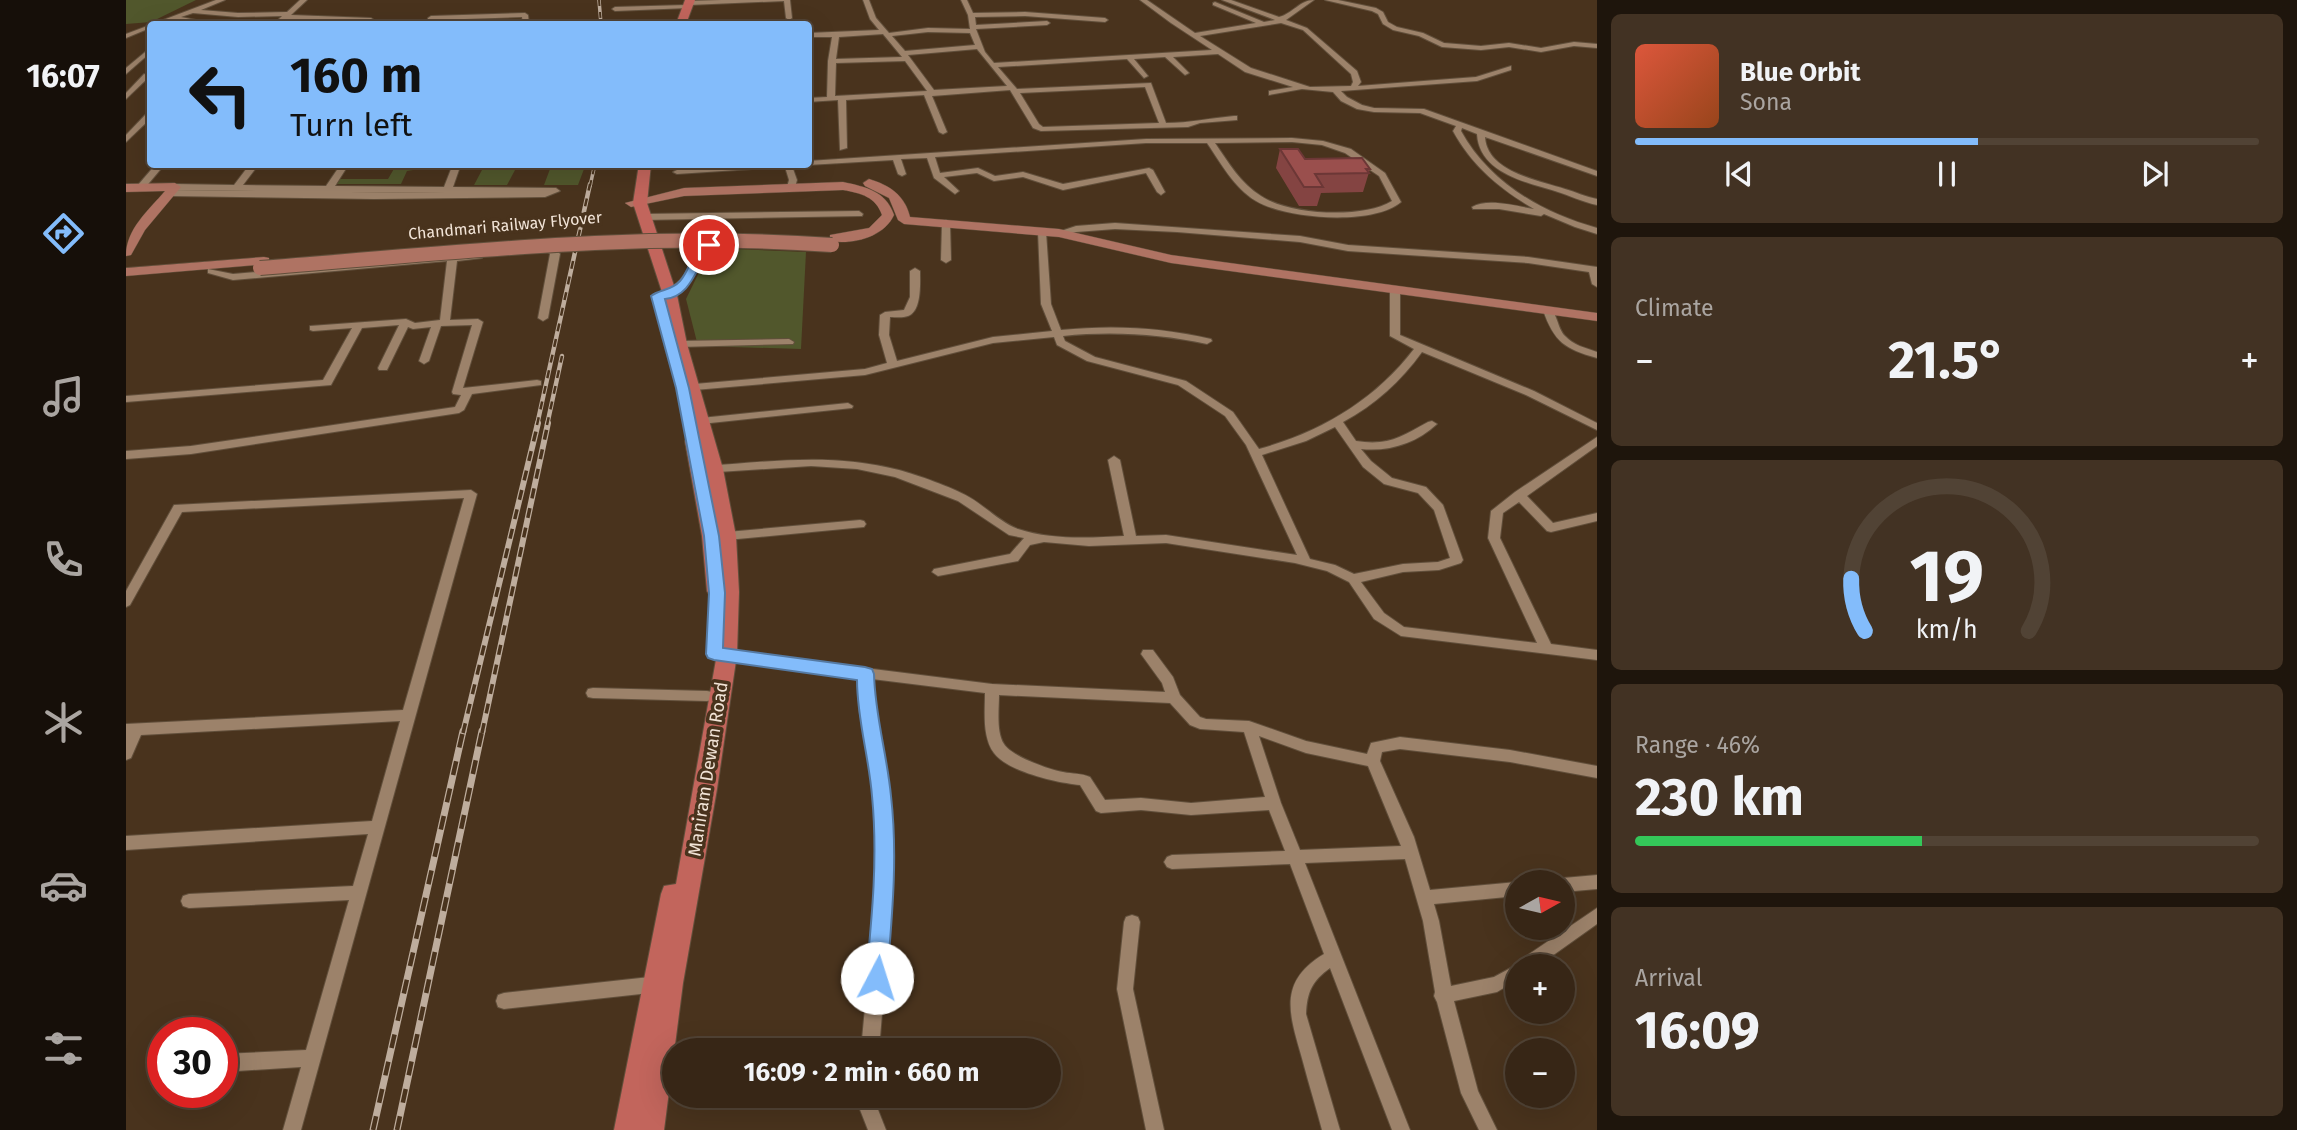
<!DOCTYPE html>
<meta charset="utf-8">
<style>
:root{--surface:#372616;--page:#423223;--text:#f1f3f6;--muted:#aaa5a1;--line:#514335;--accent:#83bcfb}
body{margin:0;font-family:"Fira Sans",sans-serif;background:var(--page);color:var(--text);height:100vh;display:flex;flex-direction:column;font-size:26px;white-space:nowrap}
*{box-sizing:border-box;margin:0}
p{font-size:23px;color:var(--muted)}
.icon{flex:none;width:38px;height:38px;fill:none;stroke:currentColor;stroke-width:2;stroke-linecap:round;stroke-linejoin:round}
.map{position:relative;flex:1;overflow:hidden}
.side{display:flex;flex-direction:column;gap:14px;padding:14px;background:#1e150c;width:700px}
.side>*{flex:none}
.banner{position:absolute;left:21px;top:21px;width:665px;height:147px;border-radius:7px;box-shadow:0 7px 28px #0002,0 0 0 2px var(--line);background:#83bcfb;color:#111;overflow:hidden}
.needle{width:46px;rotate:82deg}
.fabs{position:absolute;left:1379px;top:870px;display:grid;gap:14px}
.fabs a{display:grid;place-items:center;width:70px;height:70px;border-radius:50%;background:var(--surface);box-shadow:0 7px 28px #0002,0 0 0 2px var(--line);font-size:35px}
.speed{position:absolute;left:21px;top:1017px;display:flex;gap:14px;font-size:35px;font-weight:700;text-align:center}
.speed>*{display:grid;place-content:center;width:91px;height:91px;border-radius:50%;background:var(--surface);box-shadow:0 7px 28px #0002,0 0 0 2px var(--line);line-height:1}
.speed .limit{border:10px solid #d22;background:#fff;color:#111}
.pin{position:absolute;display:grid;place-items:center;width:60px;height:60px;color:#fff;margin:-30px;border:4px solid #fff;border-radius:50%;box-shadow:0 2px 7px #0007}
.me{position:absolute;width:77px;margin:-38px;rotate:5deg;stroke-linejoin:round;filter:drop-shadow(0 0 5px #0008)}
.turn{display:flex;align-items:center;gap:24px;height:147px;padding:0 28px;font-size:32px}
.turn .icon{width:91px;height:91px;stroke-width:2.5}
.turn b{display:block;font-size:49px;line-height:60px}
.big{font-size:52px;font-weight:700;line-height:1.1}
.side .card{flex:1;display:flex;flex-direction:column;justify-content:center;gap:10px;min-width:0;padding:0 24px;border-radius:10px;background:var(--page)}
.side .dial{align-items:center;gap:0}
.dial svg{height:182px;overflow:visible;fill:none;stroke:var(--line);stroke-width:7;stroke-linecap:round;text-anchor:middle}
.dial text{fill:var(--text);stroke:none}
.song{display:flex;align-items:center;gap:21px}
.cover{width:84px;height:84px;border-radius:10px;background:linear-gradient(135deg,hsl(10 70% 55%),hsl(20 70% 35%))}
.played{height:7px;border-radius:4px;background:linear-gradient(90deg,var(--accent) 55%,var(--line) 55%)}
.keys{display:flex;justify-content:space-around;direction:ltr}
.heat{display:flex;justify-content:space-between;align-items:center;font-size:38px;direction:ltr}
.charge{height:10px;border-radius:5px;background:linear-gradient(90deg,#34c759 46%,var(--line) 0)}
.trip{position:absolute;left:536px;top:1038px;width:399px;height:70px;border-radius:35px;background:var(--surface);box-shadow:0 7px 28px #0002,0 0 0 2px var(--line);font-weight:700;line-height:70px;text-align:center}
main{display:flex;flex:1;min-height:0}
.dock{display:flex;flex-direction:column;width:126px;justify-content:space-around;align-items:center;background:#160f09;color:var(--muted)}
.dock .icon{width:49px;height:49px}
.dock .active{color:var(--accent)}
.dock b{font-size:32px;color:var(--text)}
.map>svg:first-child{display:block}
</style>
<main>
<nav class="dock">
<b>16:07</b>
<svg class="icon active" aria-label="directions" viewBox="0 0 24 24"><path d="M12 3l9 9-9 9-9-9zM9 14v-3h6M13 9l2 2-2 2"/></svg>
<svg class="icon" aria-label="music" viewBox="0 0 24 24"><path d="M9 18V5l10-2v13"/><circle cx="6" cy="18" r="3"/><circle cx="16" cy="16" r="3"/></svg>
<svg class="icon" aria-label="phone" viewBox="0 0 24 24"><path d="M5 4h4l2 5-3 2q2 4 5 5l2-3 5 2v4C11 20 4 13 5 4z"/></svg>
<svg class="icon" aria-label="climate" viewBox="0 0 24 24"><path d="M12 3v18M4 7l16 10M4 17L20 7"/></svg>
<svg class="icon" aria-label="car" viewBox="0 0 24 24"><path d="M5 17H2v-5l4-1 3-4h7l3 4 3 1v5h-3M9 17h6M6 11h13"/><circle cx="7" cy="17" r="2"/><circle cx="17" cy="17" r="2"/></svg>
<svg class="icon" aria-label="filters" viewBox="0 0 24 24"><path d="M4 7h16M4 17h16"/><circle cx="9" cy="7" r="2"/><circle cx="15" cy="17" r="2"/></svg>
</nav>
<div class="map">
<svg width="1471" height="1130" viewBox="0 0 1471 1130">
<rect width="100%" height="100%" fill="#49331d"/>
<!-- green -->
<g fill="#51572c">
<path d="M0 0H70L25 22 0 24Z"/>
<path d="M262 165H296L293 169 281 171 275 184H206L207 179H262L269 167H261Z"/>
<path d="M424 169H458L452 185H418Z"/>
<path d="M356 170H389L381 185H348Z"/>
<path d="M585 248 680 252 675 349 572 346 560 299Z"/>
</g>
<g fill="none" stroke-linecap="round" stroke-linejoin="round">
<!-- street casing -->
<g stroke="#614f3b" stroke-width="2">
<g id="street">
<path d="M90 0H99L75 10 112 13 161 12 174 0H181L165 15 245 18 248 20 245 24H239L240 22 161 19 154 24H148L156 16 112 17 67 13 55 17 90 24C76 25 61 18 48 19 40 20 33 24 24 24V28L0 38V34Z"/>
<path d="M595 0H664L666 18 663 20 660 18 658 1 563 5 560 3 563 1Z"/>
<path d="M737 0H743L750 18 763 33 802 28 844 29 842 15 835 0H841L847 13 899 12 979 18 982 20 979 22 899 16 849 17 850 25 921 21 924 23 921 25 850 29 859 52 868 63 1086 50 1045 23 1014 0H1021L1069 33 1130 23 1087 5V3L1089 2 1138 22 1149 20 1096 0H1105L1153 17C1166 14 1174 0 1188 0L1160 20 1181 28 1231 71 1235 82 1232 86 1350 77 1385 66V70L1351 81 1215 91 1221 97 1236 105 1248 108 1298 109 1471 171V176L1359 137C1361 172 1412 180 1439 189 1450 192 1460 197 1471 199V205C1456 202 1443 195 1429 191 1398 182 1353 172 1351 134L1336 128 1335 131C1363 182 1416 213 1471 228V234L1449 227 1418 214 1415 216 1373 209H1347L1346 207C1362 198 1389 206 1408 209 1374 189 1346 166 1327 131L1330 126 1294 113 1248 112 1231 109 1215 101 1207 92 1176 89 1143 95V91L1167 87 1119 72 1092 54 1047 57 1063 73 1059 75 1039 57 1008 59 1022 76 1018 78 1001 59 872 67 891 89 1025 83 1040 123C1063 123 1085 118 1108 116H1111V120L1074 123 1062 127 915 131 907 128 884 90 806 96 821 132 817 134 813 132 798 95 720 100 721 148 714 150 712 100 682 102V98L701 97 702 61 706 37H682V33L753 30 744 19ZM1155 23 1177 30 1225 74 1227 82 1225 86 1184 87 1125 68 1074 36ZM802 32 844 33 849 45 779 51 766 36ZM757 34 776 57 710 59 713 37ZM851 49 881 86 808 90 782 55ZM779 61 801 91 709 96 710 63ZM1019 87 1033 123 917 127 913 124 894 93Z"/>
<path d="M1199 0H1212L1250 8 1257 12 1262 22 1271 27 1297 33 1318 43 1355 46 1383 43 1415 48 1448 42 1471 44V48L1448 46 1415 52 1383 47 1355 50 1316 47 1293 36 1267 30 1257 24 1252 14 1246 11Z"/>
<path d="M560 5 562 6V8L489 11 486 9 489 7Z"/>
<path d="M399 13 402 15 403 24H397L396 17 308 20 307 24H301L302 18 305 16Z"/>
<path d="M24 48V53L0 74V68Z"/>
<path d="M18 74 24 76 0 99V93Z"/>
<path d="M21 113H24V119L0 142V135Z"/>
<path d="M1166 138 1197 141 1225 149 1259 173 1275 202C1247 226 1160 219 1130 201 1108 188 1095 163 1081 143H1020L809 157 814 173 852 168 869 176 897 172 937 184 1023 168 1027 170 1039 192 1035 195 1031 192 1020 173 937 190 897 177 868 181 851 173 818 177 833 191 829 194 808 178 801 158 775 159 780 174 776 176 772 174 767 160 682 165 679 164H682V161L1020 139ZM1166 142 1196 145 1219 153 1253 176 1266 201C1237 219 1163 215 1135 196 1115 184 1102 162 1089 143Z"/>
<path d="M30 164H39L18 189H12V185Z"/>
<path d="M124 164H133L117 185 200 186 215 164H223L209 186 318 187 327 164H335L327 187 430 188 434 191 419 197 248 199 45 196 41 193 45 190 318 193 49 190 45 187 49 184 108 185Z"/>
<path d="M623 164H669L666 166 671 180 669 187 665 190 661 187 663 180 659 167 551 174 547 172 551 170Z"/>
<path d="M733 211 737 214 736 216 517 220 513 217 517 214Z"/>
<path d="M820 220 824 223 825 260 820 263 815 260 816 223Z"/>
<path d="M989 223 1174 236 1222 245 1402 257 1471 267V287L1466 284 1463 272 1402 263 1222 251 1174 242 1051 232 989 229 950 232 933 236 929 233 950 226Z"/>
<path d="M916 229 920 232 925 304 935 330C985 325 1035 327 1085 339L1086 341 1081 344C1034 334 986 331 937 336L939 341 969 357 1060 381 1107 412 1133 449C1195 432 1249 400 1288 349L1264 336V289L1269 286 1274 289V335L1408 391 1471 423V430L1400 395 1296 352C1275 381 1249 405 1217 422L1230 441C1262 446 1275 437 1302 422L1306 421 1311 424C1291 443 1263 452 1235 449L1245 461 1266 478 1300 487 1317 505 1337 560 1335 563 1313 570 1277 572 1235 582 1258 613 1278 627 1411 643 1362 538 1365 511 1389 492 1471 437V446L1401 496 1427 523 1471 513V521L1425 532 1421 531 1393 502 1377 513 1374 538 1425 644 1471 650V660L1275 636 1248 619 1223 582 1201 571 1169 563 1040 543 963 546 918 542 904 545 892 561 812 576 806 572 808 569 884 554 898 538 883 535 832 501 769 477 731 469 685 466 577 473 575 470 581 466C647 461 708 453 773 470 791 475 826 487 843 497 859 506 875 523 892 529 925 540 964 538 998 536L982 460 988 456 994 460 1010 536 1040 535 1171 555 1120 445 1099 416 1052 385 961 361 931 345 928 337 867 343 739 375 557 391 552 388 557 385 739 369 761 363 753 335 754 315 759 312 778 310 784 297V271L789 268 794 271C794 283 796 311 782 316 777 318 769 317 764 317L763 335 771 361 867 337 926 331 915 304 912 232ZM1209 427 1237 467 1258 484 1292 493 1308 510 1324 558 1312 562 1277 564 1228 574 1209 565 1184 559 1136 455 1180 441Z"/>
<path d="M592 241 596 244 595 246 582 250C570 273 557 300 528 298V294C557 287 561 270 575 246Z"/>
<path d="M412 246 428 247 434 254 422 318 417 321 412 318 424 254 422 252 409 251 407 249Z"/>
<path d="M353 253 356 254V258L331 261 324 320 352 319 357 322 337 388 411 380 415 381V385L346 394 338 410 333 413 65 454 0 459V451L65 446 329 407 335 395 327 394 326 392 346 325 315 326 303 361 298 364 293 361 305 327 287 329 282 327 262 368 261 370H253L252 368 273 325 236 328 205 385 0 402V396L197 380 226 328 187 331 184 330V326L280 319 289 323 314 320 321 261 107 280 82 273V269L107 274Z"/>
<path d="M1422 307C1432 313 1431 328 1439 336 1447 345 1460 348 1471 352V358C1439 349 1428 342 1417 310Z"/>
<path d="M663 339 668 342 667 344 553 347 548 344 553 341Z"/>
<path d="M722 403 727 406 726 408 575 424 570 421 575 418Z"/>
<path d="M345 490 351 494 175 1130H157L175 1067 96 1072V1054L180 1050 223 900 63 908 57 906 55 901 57 896 63 894 227 886 242 834 0 850V836L246 821 274 721 15 735 5 758 0 760V724L277 710 338 498 56 512 4 605 0 607V591L48 505Z"/>
<path d="M734 520 738 521 740 524 738 527 601 540 595 536 601 532Z"/>
<path d="M588 649 866 684 1039 692 1036 683 1015 654 1017 650H1027L1047 677 1054 695 1074 717 1080 719 1123 721 1180 741 1241 754 1245 743 1274 737 1384 750 1471 766V778L1384 762 1274 749 1256 752 1254 761 1288 837 1304 890 1391 882V896L1308 904 1313 921 1325 986 1368 977 1392 964 1393 961 1471 908V924L1412 966H1391V980L1371 992 1328 1001 1352 1091 1371 1130H1353L1335 1093 1311 1002 1308 996 1309 992 1297 921 1279 859 1179 863 1284 1130H1266L1204 968C1186 981 1181 992 1180 1014L1214 1130H1196C1190 1107 1183 1085 1177 1062 1165 1018 1149 983 1198 954L1164 864 1046 869 1041 867 1038 862 1041 857 1046 855 1159 851 1143 810 1065 815 1015 810 975 813 970 811 954 785C932 783 882 772 868 753 856 737 859 712 859 693L746 679 747 710 758 755 763 798 767 881 753 1050H735L751 881 749 798 744 755 733 710 732 677 588 659 583 658 581 654 583 650ZM873 695 1044 703 1064 725 1074 729 1118 732 1139 797 1065 803 1015 798 979 800 964 777C955 773 947 774 937 772 924 770 885 756 878 744 870 732 873 709 873 695ZM1133 736 1180 753 1242 766 1275 846 1174 850 1155 803Z"/>
<path d="M467 688 581 691 586 692 588 696 586 700 581 701 467 698 462 697 460 693 462 689Z"/>
<path d="M1471 875V889L1437 892V882H1431L1437 878Z"/>
<path d="M1006 915 1012 917 1014 922 1007 989 1038 1130H1020L991 989 998 922 1000 917Z"/>
<path d="M533 976 539 978 541 984 539 990 533 992 378 1009 372 1007 370 1001 372 995 378 993Z"/>
<path d="M731 1096H749V1102L760 1130H742L731 1102Z"/>
</g>
</g>
<!-- secondary casing -->
<g stroke="#614f3b" stroke-width="1">
<g id="secondary">
<path d="M743 179C763 185 779 195 784 217L933 229 1045 255 1471 313V321L1045 263 933 237 778 224 772 220 763 198 739 186 737 183Z"/>
<path d="M717 182C740 187 760 191 768 215 758 237 727 245 704 241V235L743 228 756 215C750 197 735 193 717 190L558 196 505 207 499 203 558 188Z"/>
<path d="M49 183 55 187 19 230 5 255 0 256C0 229 22 211 39 191L0 192V184Z"/>
<path d="M138 257 143 258V264L0 276V268Z"/>
</g>
</g>
<!-- primary casing -->
<g stroke="#614f3b" stroke-width="2">
<g id="primary">
<path d="M559 0H569L560 24H550Z"/>
<path d="M513 164H525L521 203 551 295 561 344 597 469 610 536 613 592 611 654 591 789 557 983 538 1130H488L535 894 538 886 550 884 591 654 593 598 584 596 581 591 576 536 559 441 562 437 570 436 545 344 537 295 507 203Z"/>
</g>
</g>
<!-- street -->
<use href="#street" fill="#9c826a" fill-rule="evenodd"/>
<!-- secondary -->
<use href="#secondary" fill="#af7363" fill-rule="evenodd"/>
<!-- primary -->
<use href="#primary" fill="#c2655c" fill-rule="evenodd"/>
<!-- rail-far3 casing -->
<g stroke="#bead9d" stroke-width="3.5">
<g id="rail-far3">
<path d="M473 0 475 24"/>
<path d="M464 186 469 164"/>
</g>
</g>
<!-- rail-far2 casing -->
<g stroke="#bead9d" stroke-width="4.5">
<g id="rail-far2">
<path d="M411 425 464 184"/>
<path d="M421 425 436 356"/>
</g>
</g>
<!-- rail-far1 casing -->
<g stroke="#bead9d" stroke-width="6">
<g id="rail-far1">
<path d="M337 733 412 423"/>
<path d="M356 733 422 423"/>
</g>
</g>
<!-- rail casing -->
<g stroke="#bead9d" stroke-width="7">
<g id="rail">
<path d="M247 1130 337 731"/>
<path d="M271 1130 356 731"/>
</g>
</g>
<!-- rail-far3 -->
<use href="#rail-far3" stroke="#49331d" stroke-width="2" stroke-dasharray="6" stroke-linecap="butt"/>
<!-- rail-far2 -->
<use href="#rail-far2" stroke="#49331d" stroke-width="2.5" stroke-dasharray="8" stroke-linecap="butt"/>
<!-- rail-far1 -->
<use href="#rail-far1" stroke="#49331d" stroke-width="3.5" stroke-dasharray="10" stroke-linecap="butt"/>
<!-- rail -->
<use href="#rail" stroke="#49331d" stroke-width="4.5" stroke-dasharray="14" stroke-linecap="butt"/>
<!-- secondary-bridge casing -->
<g stroke="#614f3b" stroke-width="16" stroke-linecap="butt">
<path id="secondary-bridge" d="M134 268C327 253 512 231 706 245"/>
</g>
<!-- secondary-bridge -->
<use href="#secondary-bridge" stroke="#af7363" stroke-width="14"/>
</g>
<!-- wall -->
<path fill="#844442" d="M1154 149 1179 159 1244 169 1237 192 1195 193 1191 206H1173L1150 168Z"/>
<!-- building -->
<path fill="#9a4f4d" stroke="#6c3736" stroke-width="2" d="M1154 149H1172L1179 159 1236 158 1244 169H1240L1243 173 1189 174 1197 187H1178Z"/>
<!-- route -->
<path fill="#83bcfb" stroke="#557aa3" stroke-width="2" d="M583 242 588 245C570 262 568 296 539 299L563 388 593 536 599 593 597 648 739 667 746 669 748 674C749 716 761 754 765 796 772 857 766 917 761 978L758 985 751 988 743 985 740 978C746 917 752 857 746 796 743 757 731 719 731 680L588 660 582 658 580 654 583 593 578 536 550 388 525 296C534 289 545 291 554 281 565 269 566 247 583 242Z"/>
<g text-anchor="middle" stroke-width="7" stroke-linejoin="round" paint-order="stroke">
<!-- far-street labels -->
<g font-size="16" fill="#f2e4d7" stroke="#49331d">
<text transform="translate(379 225) rotate(-5)" y="6">Chandmari Railway Flyover</text>
</g>
<!-- street labels -->
<g font-size="18" fill="#f2e4d7" stroke="#49331d">
<text transform="translate(582 769) rotate(-81)" y="6">Maniram Dewan Road</text>
</g>
</g>
</svg>
<div class="fabs">
<a><svg class="needle" viewBox="-14 -14 28 28"><path d="M0-13l5 13h-10z" fill="#e53935"/><path d="M0 13l5-13h-10z" fill="#aaa5a1"/></svg></a>
<a>+</a>
<a>−</a>
</div>
<div class="speed"><div class="limit">30</div></div>
<div class="pin" style="left:583px;top:245px;background:#d93025"><svg class="icon" aria-label="arrive" viewBox="0 0 24 24"><path d="M6 21V4h12l-3 4 3 4H6"/></svg></div>
<svg class="me" style="left:751px;top:978px" viewBox="-20 -20 40 40"><circle r="19" fill="#fff"/><path d="M0-13L10 11 0 6-10 11z" fill="#83bcfb"/></svg>
<div class="trip">16:09 · 2 min · 660 m</div>
<div class="banner">
<div class="turn"><svg class="icon" aria-label="left" viewBox="0 0 24 24"><path d="M17 20v-9H6M10 6l-5 5 5 5"/></svg><div><b>160 m</b>Turn left</div></div>
</div>
</div>
<section class="side">
<div class="card">
<div class="song"><i class="cover"></i><div><b>Blue Orbit</b><p>Sona</p></div></div>
<div class="played"></div>
<div class="keys"><svg class="icon" aria-label="previous" viewBox="0 0 24 24"><path d="M18 5L8 12l10 7zM5 5v14"/></svg><svg class="icon" aria-label="pause" viewBox="0 0 24 24"><path d="M8 5v14M16 5v14"/></svg><svg class="icon" aria-label="next" viewBox="0 0 24 24"><path d="M6 5l10 7-10 7zM19 5v14"/></svg></div>
</div>
<div class="card"><p>Climate</p>
<div class="heat"><a>−</a><b class="big">21.5°</b><a>+</a></div>
</div>
<div class="card dial"><svg viewBox="0 0 100 80">
<path d="M14 69A42 42 0 1 1 86 69"/>
<path d="M14 69A42 42 0 0 1 8 46" stroke="#83bcfb"/>
<text x="50" y="56" font-size="32" font-weight="700">19</text>
<text x="50" y="72" font-size="11">km/h</text>
</svg></div>
<div class="card"><p>Range · 46%</p><b class="big">230 km</b><div class="charge"></div></div>
<div class="card"><p>Arrival</p><b class="big">16:09</b></div>
</section>
</main>
